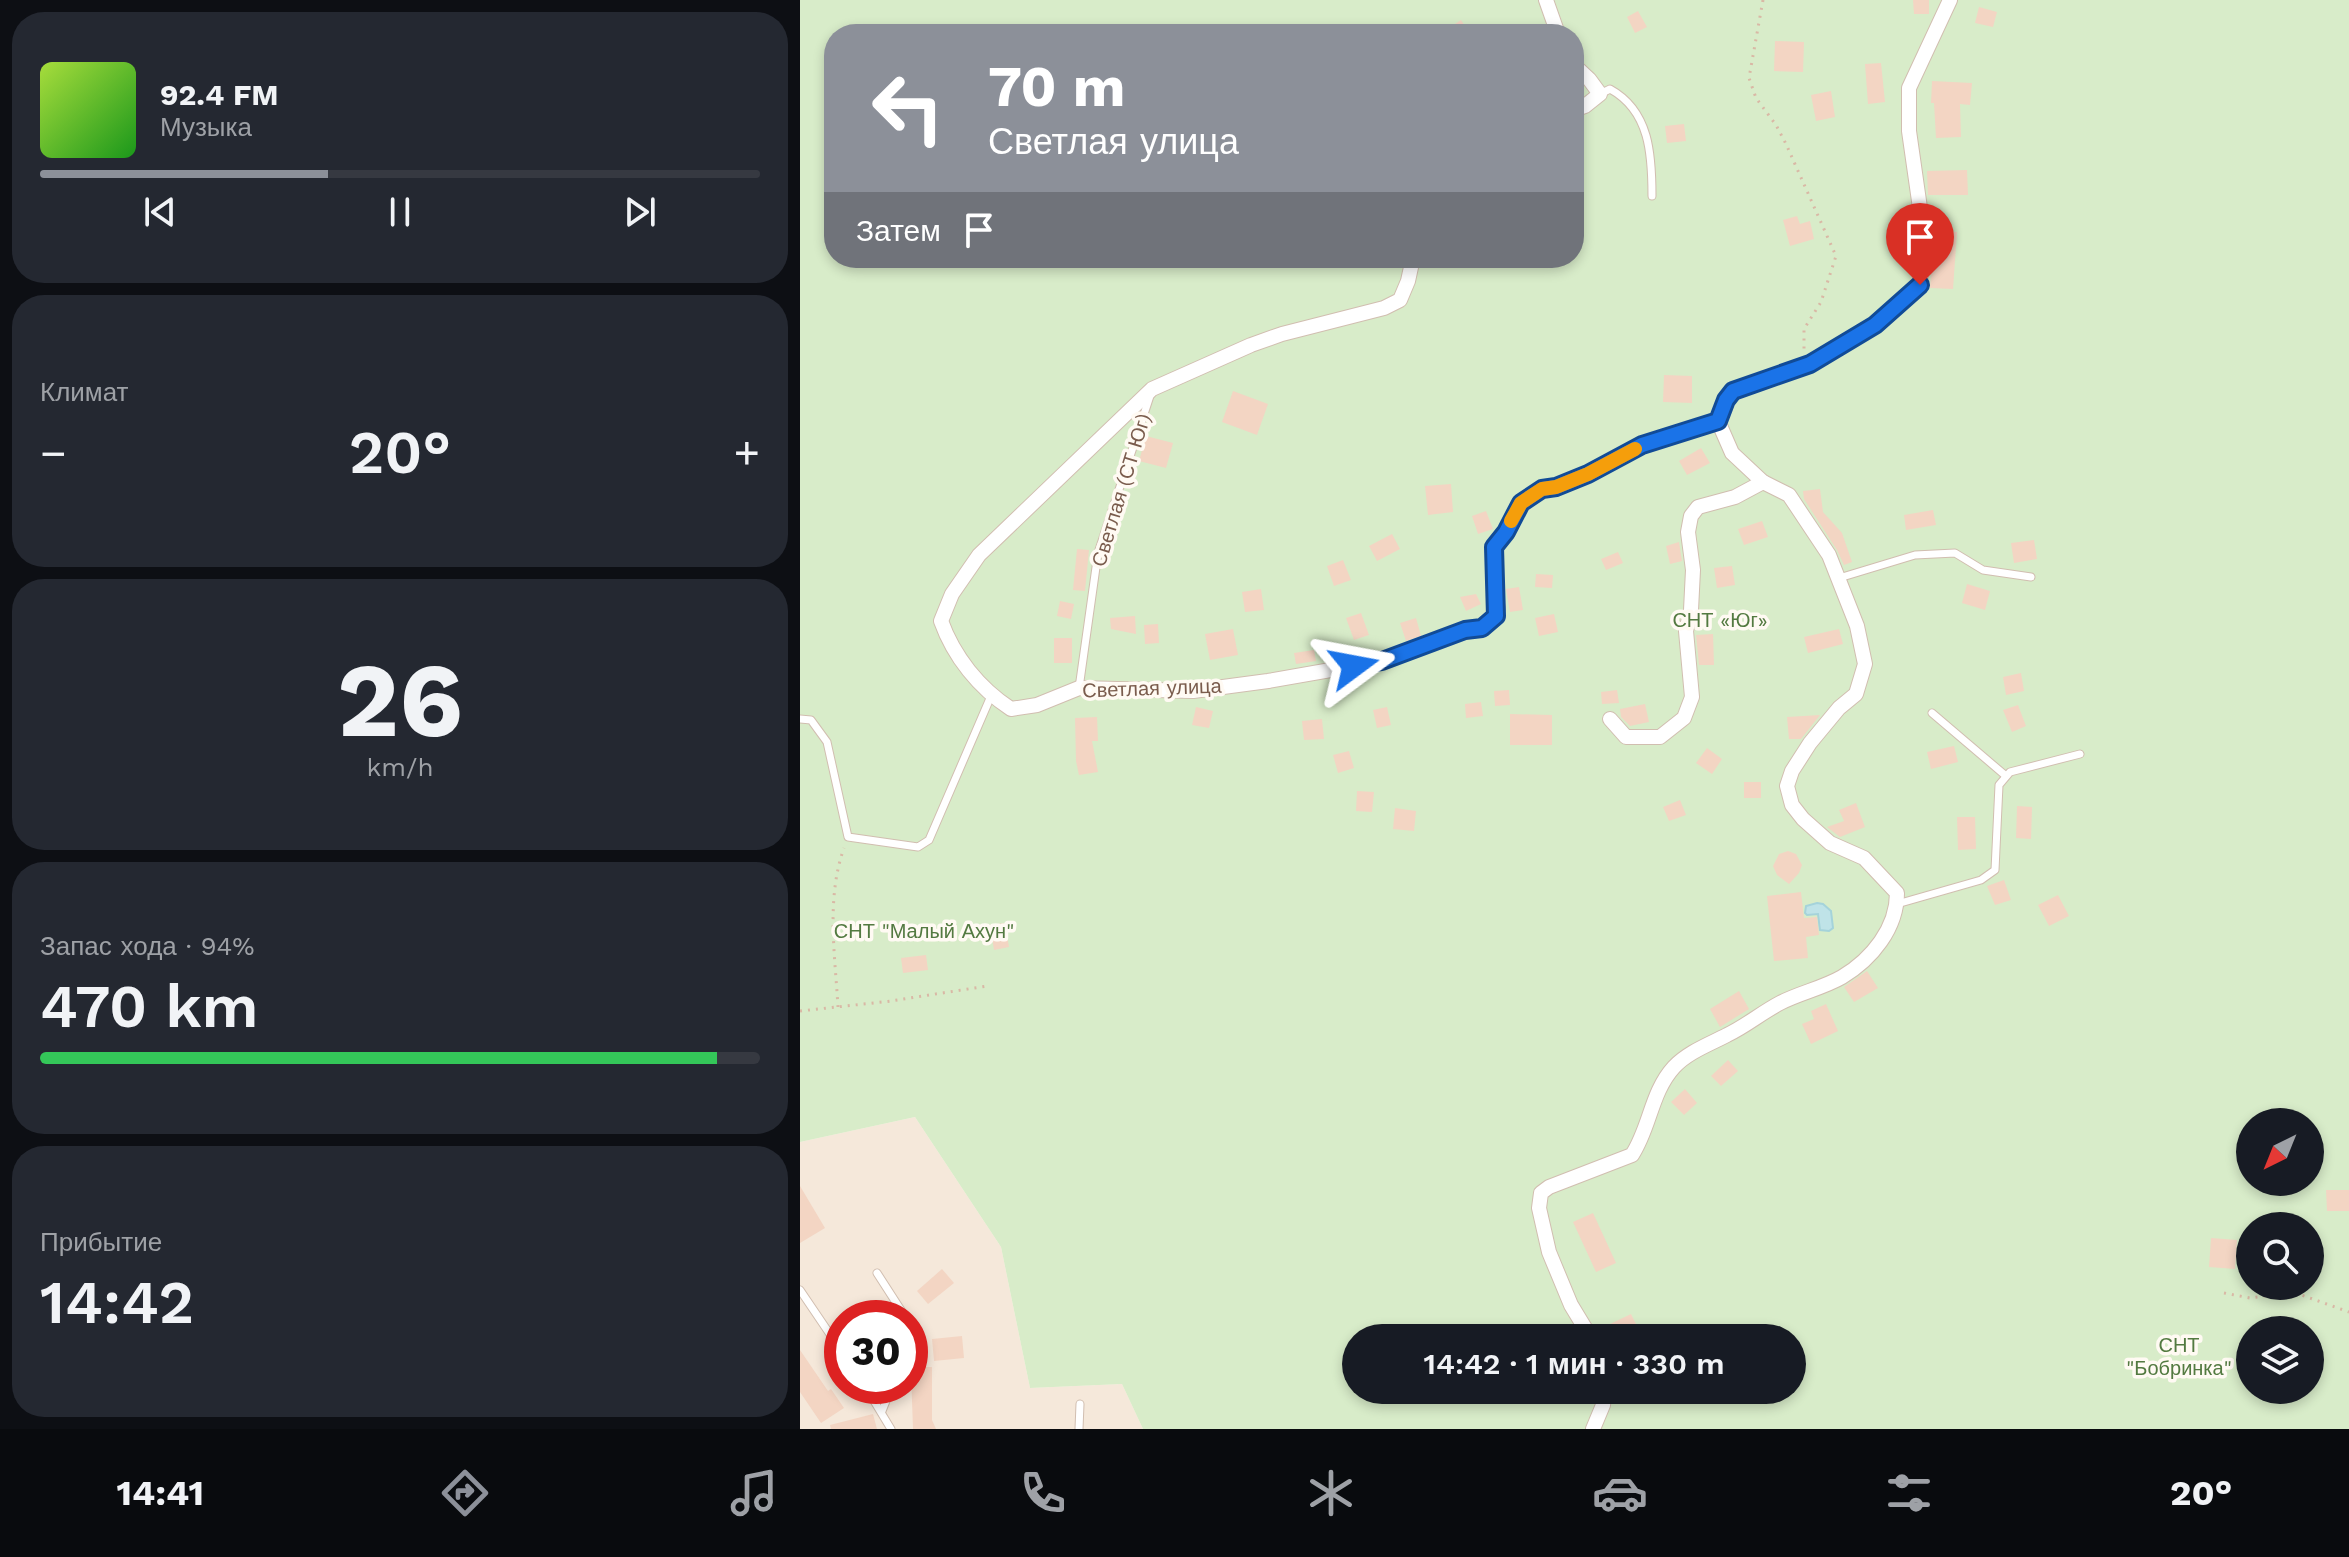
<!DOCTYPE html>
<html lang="ru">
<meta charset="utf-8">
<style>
:root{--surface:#171b24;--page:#242831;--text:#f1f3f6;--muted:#9ea1a6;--line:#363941;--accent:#8c9099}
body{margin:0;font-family:"Work Sans",sans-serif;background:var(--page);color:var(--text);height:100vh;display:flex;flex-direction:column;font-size:30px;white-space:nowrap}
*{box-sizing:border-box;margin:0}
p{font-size:26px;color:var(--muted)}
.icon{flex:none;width:44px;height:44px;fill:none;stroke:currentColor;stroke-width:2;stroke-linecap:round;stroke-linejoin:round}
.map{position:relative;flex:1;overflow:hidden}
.drawer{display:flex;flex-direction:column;gap:12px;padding:12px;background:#0d0f14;width:800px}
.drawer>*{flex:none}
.hud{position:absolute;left:24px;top:24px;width:760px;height:244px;border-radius:32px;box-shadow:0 4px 12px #0003;background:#8c9099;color:#fff;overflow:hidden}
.needle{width:52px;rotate:223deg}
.controls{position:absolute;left:1436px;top:1108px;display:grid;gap:16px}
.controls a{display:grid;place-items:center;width:88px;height:88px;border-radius:50%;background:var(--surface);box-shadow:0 4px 12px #0003;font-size:40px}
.speed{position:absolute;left:24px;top:1300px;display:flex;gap:16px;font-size:40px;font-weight:700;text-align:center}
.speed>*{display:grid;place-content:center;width:104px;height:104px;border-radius:50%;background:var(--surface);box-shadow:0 4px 12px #0003;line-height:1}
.speed .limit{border:12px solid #d22;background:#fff;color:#111}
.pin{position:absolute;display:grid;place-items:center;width:68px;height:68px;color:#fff;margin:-82px -34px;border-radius:50% 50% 50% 0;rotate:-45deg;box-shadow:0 0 8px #0007}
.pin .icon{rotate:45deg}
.me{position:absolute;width:88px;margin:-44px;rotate:77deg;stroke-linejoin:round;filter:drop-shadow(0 0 6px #0008)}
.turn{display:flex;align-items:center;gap:28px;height:168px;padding:0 32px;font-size:36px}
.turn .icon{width:104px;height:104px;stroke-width:2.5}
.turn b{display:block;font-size:56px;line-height:68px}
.then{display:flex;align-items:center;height:76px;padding:0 32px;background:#0003;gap:16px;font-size:30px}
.big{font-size:60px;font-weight:600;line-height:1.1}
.drawer .card{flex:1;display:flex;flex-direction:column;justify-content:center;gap:12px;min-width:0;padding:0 28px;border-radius:32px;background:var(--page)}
.drawer .dial{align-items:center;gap:0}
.dial b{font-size:104px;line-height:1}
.song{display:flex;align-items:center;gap:24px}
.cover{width:96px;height:96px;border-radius:12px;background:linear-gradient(135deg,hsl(80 70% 55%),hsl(120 70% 35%))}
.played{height:8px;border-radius:4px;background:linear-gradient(90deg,var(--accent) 40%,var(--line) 40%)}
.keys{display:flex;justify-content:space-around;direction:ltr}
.heat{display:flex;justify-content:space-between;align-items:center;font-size:44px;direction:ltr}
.charge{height:12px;border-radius:6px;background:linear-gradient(90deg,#34c759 94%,var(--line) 0)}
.trip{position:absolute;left:542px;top:1324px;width:464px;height:80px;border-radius:40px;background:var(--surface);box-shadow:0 4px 12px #0003;font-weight:600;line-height:80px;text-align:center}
.menu{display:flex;height:128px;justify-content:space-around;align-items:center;background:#090b0e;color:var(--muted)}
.menu .icon{width:56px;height:56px}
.menu .current{color:var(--accent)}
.menu b{font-size:36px;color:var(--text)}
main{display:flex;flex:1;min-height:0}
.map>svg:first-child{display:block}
</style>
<main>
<section class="drawer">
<div class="card">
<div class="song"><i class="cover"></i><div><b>92.4 FM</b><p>Музыка</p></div></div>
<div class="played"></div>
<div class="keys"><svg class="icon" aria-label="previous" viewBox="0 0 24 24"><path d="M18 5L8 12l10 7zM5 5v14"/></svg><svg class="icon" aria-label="pause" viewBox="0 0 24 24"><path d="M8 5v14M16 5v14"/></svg><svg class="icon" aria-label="next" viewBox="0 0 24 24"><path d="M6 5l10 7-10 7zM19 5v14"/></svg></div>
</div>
<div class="card"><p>Климат</p>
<div class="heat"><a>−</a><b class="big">20°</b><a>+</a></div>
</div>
<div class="card dial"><b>26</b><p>km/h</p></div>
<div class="card"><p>Запас хода · 94%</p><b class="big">470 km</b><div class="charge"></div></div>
<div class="card"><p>Прибытие</p><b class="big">14:42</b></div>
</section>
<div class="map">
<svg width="1549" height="1429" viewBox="0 0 1549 1429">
<rect width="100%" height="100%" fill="#fdf6ec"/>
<!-- residential -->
<path fill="#f5e8da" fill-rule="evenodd" d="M115 1117 201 1247 230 1388 322 1384 343 1429H0V1142ZM42 1318H110V1386H42Z"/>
<!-- green -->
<path fill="#d8ecc9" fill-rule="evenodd" d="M0 0H1549V1429H343L322 1384 230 1388 201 1247 115 1117 0 1142ZM34 34H774V258H34ZM1450 1122H1510V1182H1450ZM1450 1226H1510V1286H1450ZM1450 1330H1510V1390H1450ZM556 1338H992V1390H556Z"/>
<!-- water -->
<path fill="#bfe3e8" stroke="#a5d3da" stroke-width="2" d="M1017 903 1023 904 1031 911 1033 928 1029 931 1020 930 1018 914 1007 915 1005 913 1006 906Z"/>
<!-- building -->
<g fill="#f3d5c3">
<path d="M1113 0H1129V14H1114Z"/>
<path d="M1179 7 1197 12 1193 27 1175 23Z"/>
<path d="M838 11 847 27 835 33 827 17Z"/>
<path d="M661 20 670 34H640Z"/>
<path d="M975 41 1004 42 1003 72 974 71Z"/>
<path d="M1081 63 1085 102 1068 104 1065 64Z"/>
<path d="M1132 81 1172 83 1170 105 1160 104 1161 137 1136 138 1134 103H1131Z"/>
<path d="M1031 91 1035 117 1016 121 1011 95Z"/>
<path d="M884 124 886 141 867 143 865 126Z"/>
<path d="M1167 170 1168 195H1128L1127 171Z"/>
<path d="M997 216 1000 224 1010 221 1014 239 990 246 983 220Z"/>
<path d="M1134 230 1157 232 1153 289 1130 288Z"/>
<path d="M864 375 892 376V403L863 402Z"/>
<path d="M433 391 468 404 457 435 422 422Z"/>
<path d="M346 436 373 443 366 468 339 461Z"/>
<path d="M901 448 910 463 887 475 879 461Z"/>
<path d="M651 484 653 512 628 515 625 486Z"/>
<path d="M1020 489 1023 512 1042 533 1052 562 1044 565 1037 550 1004 499 1003 491Z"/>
<path d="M1133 510 1136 525 1106 530 1104 515Z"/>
<path d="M686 511 693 529 678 534 672 516Z"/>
<path d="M962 521 968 537 944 545 938 529Z"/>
<path d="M592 534 600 549 577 561 569 546Z"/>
<path d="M1234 540 1237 559 1214 563 1211 543Z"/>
<path d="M879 542 882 561 870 564 866 546Z"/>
<path d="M277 549 289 550 285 591 273 590Z"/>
<path d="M818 552 823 563 806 570 801 559Z"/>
<path d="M543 560 551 580 534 586 527 566Z"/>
<path d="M932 566 935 585 917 588 914 568Z"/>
<path d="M736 574 753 575 752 588 735 587Z"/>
<path d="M1167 584 1190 591 1185 610 1162 603Z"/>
<path d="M719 587 723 610 710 612 706 589Z"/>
<path d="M461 589 464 610 445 612 442 592Z"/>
<path d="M676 594 681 604 666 611 660 597Z"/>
<path d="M260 601 274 604 271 619 257 616Z"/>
<path d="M561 613 569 635 554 640 546 618Z"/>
<path d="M754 614 758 632 739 636 735 618Z"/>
<path d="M335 616 336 634 311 629 310 618Z"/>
<path d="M616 618 621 636 606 641 600 623Z"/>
<path d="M358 624 359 643 345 644 344 625Z"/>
<path d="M433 629 438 655 410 660 405 634Z"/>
<path d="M1039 629 1043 644 1008 653 1004 637Z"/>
<path d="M913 634 914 665H899L896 635Z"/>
<rect x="254" y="638" width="18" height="25"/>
<path d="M514 650 516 661 496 664 494 653Z"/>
<path d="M1221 673 1224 691 1206 695 1203 677Z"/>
<path d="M709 690 710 705 695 706 694 691Z"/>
<path d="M817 690 819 703 802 704 801 692Z"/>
<path d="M681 702 683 716 666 718 665 704Z"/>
<path d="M845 704 849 722 830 726 821 717 820 709Z"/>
<path d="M1218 705 1226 726 1212 732 1203 710Z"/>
<path d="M396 707 413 711 409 728 392 725Z"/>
<path d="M587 707 591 725 577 728 573 710Z"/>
<path d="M710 714 752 715V745H710Z"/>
<path d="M1020 715 1001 739H989L987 717Z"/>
<path d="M297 717 298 741H292L298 772 279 775 276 761 275 718Z"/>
<path d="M522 719 524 739 504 740 502 721Z"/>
<path d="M1154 746 1158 762 1131 769 1127 752Z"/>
<path d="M907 748 922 759 912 774 896 763Z"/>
<path d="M549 751 554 768 538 773 533 755Z"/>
<rect x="944" y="782" width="17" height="16"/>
<path d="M557 791 574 792 572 812 556 811Z"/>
<path d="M880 800 886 815 869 821 863 807Z"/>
<path d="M1056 803 1065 827 1040 837 1027 827 1044 821 1039 810Z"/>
<path d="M1217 806 1232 807 1231 839 1216 838Z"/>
<path d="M595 808 616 811 614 831 593 829Z"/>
<path d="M1157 817H1175L1176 849 1158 850Z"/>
<path d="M988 851 996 854 1002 865 999 873 989 884 977 875 973 866 979 854Z"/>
<path d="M1204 880 1211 900 1195 905 1187 886Z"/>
<path d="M1001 892 1004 918 1017 917 1019 935 1006 937 1008 958 974 961 967 896Z"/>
<path d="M1258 895 1269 916 1249 926 1238 905Z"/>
<path d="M205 923 209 947 194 950 190 925Z"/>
<path d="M126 955 128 970 103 973 101 958Z"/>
<path d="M1067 971 1078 988 1054 1002 1044 987Z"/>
<path d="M939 991 949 1009 920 1027 910 1009Z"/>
<path d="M1026 1004 1038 1031 1011 1044 1002 1024 1014 1019 1011 1011Z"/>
<path d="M928 1060 938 1071 921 1086 911 1076Z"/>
<path d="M885 1089 897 1103 884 1115 871 1102Z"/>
<path d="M0 1186 25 1228 0 1243Z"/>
<path d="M1526 1190H1549V1211H1527Z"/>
<path d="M793 1213 816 1263 796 1272 773 1222Z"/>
<path d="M1411 1238 1437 1240 1435 1269 1409 1267Z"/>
<path d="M142 1269 154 1283 128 1304 117 1291Z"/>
<path d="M831 1314 843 1338H815L808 1325Z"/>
<path d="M162 1336 164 1358 134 1361 132 1339Z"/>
<path d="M0 1350 28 1391 31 1389 44 1408 21 1423 0 1392Z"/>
<path d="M118 1367H132V1420L136 1429H113L111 1372H118Z"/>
<path d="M840 1390H881L882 1396 843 1403Z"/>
<path d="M73 1414 77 1429H31L30 1425Z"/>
</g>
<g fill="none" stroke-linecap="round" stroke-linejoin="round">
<!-- lane casing -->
<g stroke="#d1beb0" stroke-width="9">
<g id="lane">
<path d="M800 94 810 89C850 111 852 155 852 196"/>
<path d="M1039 578 1115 555 1155 553 1183 570 1231 577"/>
<path d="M279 688 298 553 350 396"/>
<path d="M1132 713 1206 776"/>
<path d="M0 719 11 720 27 742 48 837 118 847 129 840 191 696"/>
<path d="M1097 904 1181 880 1195 870 1199 785 1210 772 1280 754"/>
<path d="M77 1273 106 1318"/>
<path d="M0 1290 42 1352"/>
<path d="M110 1325 113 1329 110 1344"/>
<path d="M65 1386 91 1429"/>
<path d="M82 1411 92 1386"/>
<path d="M279 1429 280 1404"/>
</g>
</g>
<!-- street casing -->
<g stroke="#d1beb0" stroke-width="16">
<g id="street">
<path d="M746 0 758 34"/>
<path d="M774 65 789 79 800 94 785 106 774 110"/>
<path d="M613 258 608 281 600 300 584 308 482 334 451 345 352 389 179 555 152 594 141 621C154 657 179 688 211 709L237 705 279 688 393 691 468 681 582 661 665 630 682 628 696 616 698 608 694 591V547L706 532 721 503 742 489 756 487 788 474 842 445 918 421 926 400 933 391 1010 364 1075 325 1120 285 1123 229 1109 131V88L1150 0"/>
<path d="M810 719 826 737H860L884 718 892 697 886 631 891 610 893 570 888 532 891 516 898 507 935 497 963 482"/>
<path d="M791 1338 771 1305 749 1252 739 1208 741 1193 749 1187 832 1155C850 1128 851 1092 874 1067 888 1052 910 1044 927 1035 946 1026 961 1013 980 1003 999 993 1023 988 1042 977 1072 959 1097 928 1097 893L1064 858 1030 843 1003 819 992 805 987 786 992 771 1010 743 1039 708 1056 694 1065 664 1057 626 1029 555 989 495 963 482 932 453 918 421"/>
<path d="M793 1429 803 1405 805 1390"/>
</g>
</g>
<!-- path -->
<g stroke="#d9b8a5" stroke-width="3" stroke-dasharray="2 6" stroke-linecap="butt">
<path d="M963 0 949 78 956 98 976 125 986 144 1036 256 1021 302 1004 329V350"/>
<path d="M38 1007C35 955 26 898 44 848"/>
<path d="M0 1011 91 1001 187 986"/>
<path d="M1424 1293 1450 1298 1493 1292 1549 1312"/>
</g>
<!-- lane -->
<use href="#lane" stroke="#fff" stroke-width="7"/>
<!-- street -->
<use href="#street" stroke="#fff" stroke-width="14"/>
</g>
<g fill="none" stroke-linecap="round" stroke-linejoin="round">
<!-- route casing -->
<g stroke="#114b97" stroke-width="20">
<path id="route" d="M554 666 582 661 665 630 682 628 696 616 694 547 706 532 721 503 742 489 756 487 788 474 842 445 918 421 926 400 933 391 1010 364 1075 325 1120 285"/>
</g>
<!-- route -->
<use href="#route" stroke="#1a73e8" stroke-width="14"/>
<!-- slow -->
<path stroke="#f59e0b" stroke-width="14" d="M711 521 721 503 742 489 756 487 788 474 835 449"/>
</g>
<g text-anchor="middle" stroke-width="7" stroke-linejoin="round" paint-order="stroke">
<!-- street labels -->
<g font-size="20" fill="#7a5c4d" stroke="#fffaf3">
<text transform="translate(321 490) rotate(-73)" y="7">Светлая (СТ Юг)</text>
<text transform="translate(352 688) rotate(-2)" y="7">Светлая улица</text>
</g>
<!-- park labels -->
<g font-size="20" fill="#537a41" stroke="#fffaf3">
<text x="920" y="627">СНТ «Юг»</text>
<text x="124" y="938">СНТ "Малый Ахун"</text>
<text x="1379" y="1352">СНТ<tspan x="1379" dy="23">"Бобринка"</tspan></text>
</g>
</g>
</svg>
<div class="controls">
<a><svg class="needle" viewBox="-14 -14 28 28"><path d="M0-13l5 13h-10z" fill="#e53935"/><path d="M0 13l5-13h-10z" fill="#9ea1a6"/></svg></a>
<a><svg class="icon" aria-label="search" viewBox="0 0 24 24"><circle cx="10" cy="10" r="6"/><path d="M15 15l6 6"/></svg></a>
<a><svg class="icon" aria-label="layers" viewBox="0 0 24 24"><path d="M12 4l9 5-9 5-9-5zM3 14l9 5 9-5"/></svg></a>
</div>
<div class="speed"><div class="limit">30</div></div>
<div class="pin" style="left:1120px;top:285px;background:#d93025"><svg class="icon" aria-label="arrive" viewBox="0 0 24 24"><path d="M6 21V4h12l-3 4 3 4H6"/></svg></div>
<svg class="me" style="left:554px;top:666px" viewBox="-20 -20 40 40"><path d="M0-17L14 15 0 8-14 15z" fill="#1a73e8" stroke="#fff" stroke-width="4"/></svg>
<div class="trip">14:42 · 1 мин · 330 m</div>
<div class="hud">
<div class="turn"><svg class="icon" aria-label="left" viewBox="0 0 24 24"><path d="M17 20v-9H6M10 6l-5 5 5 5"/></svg><div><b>70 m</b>Светлая улица</div></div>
<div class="then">Затем<svg class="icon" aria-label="arrive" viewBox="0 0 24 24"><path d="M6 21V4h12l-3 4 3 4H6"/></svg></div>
</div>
</div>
</main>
<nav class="menu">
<b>14:41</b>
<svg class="icon current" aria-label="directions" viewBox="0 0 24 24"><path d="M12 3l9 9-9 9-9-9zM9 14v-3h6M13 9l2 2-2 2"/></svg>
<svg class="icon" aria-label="music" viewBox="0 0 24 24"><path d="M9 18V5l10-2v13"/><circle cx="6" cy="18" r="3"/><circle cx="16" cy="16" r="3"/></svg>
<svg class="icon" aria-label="phone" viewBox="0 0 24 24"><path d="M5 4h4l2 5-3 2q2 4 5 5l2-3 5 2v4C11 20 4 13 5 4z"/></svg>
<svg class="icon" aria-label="climate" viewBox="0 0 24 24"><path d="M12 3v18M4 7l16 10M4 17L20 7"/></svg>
<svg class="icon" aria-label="car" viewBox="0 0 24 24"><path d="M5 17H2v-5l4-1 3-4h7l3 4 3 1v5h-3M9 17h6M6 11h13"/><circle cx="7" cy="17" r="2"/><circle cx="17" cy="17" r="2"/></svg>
<svg class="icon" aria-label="filters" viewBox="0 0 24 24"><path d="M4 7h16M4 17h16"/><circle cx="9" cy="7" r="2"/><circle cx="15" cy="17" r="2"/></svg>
<b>20°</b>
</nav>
